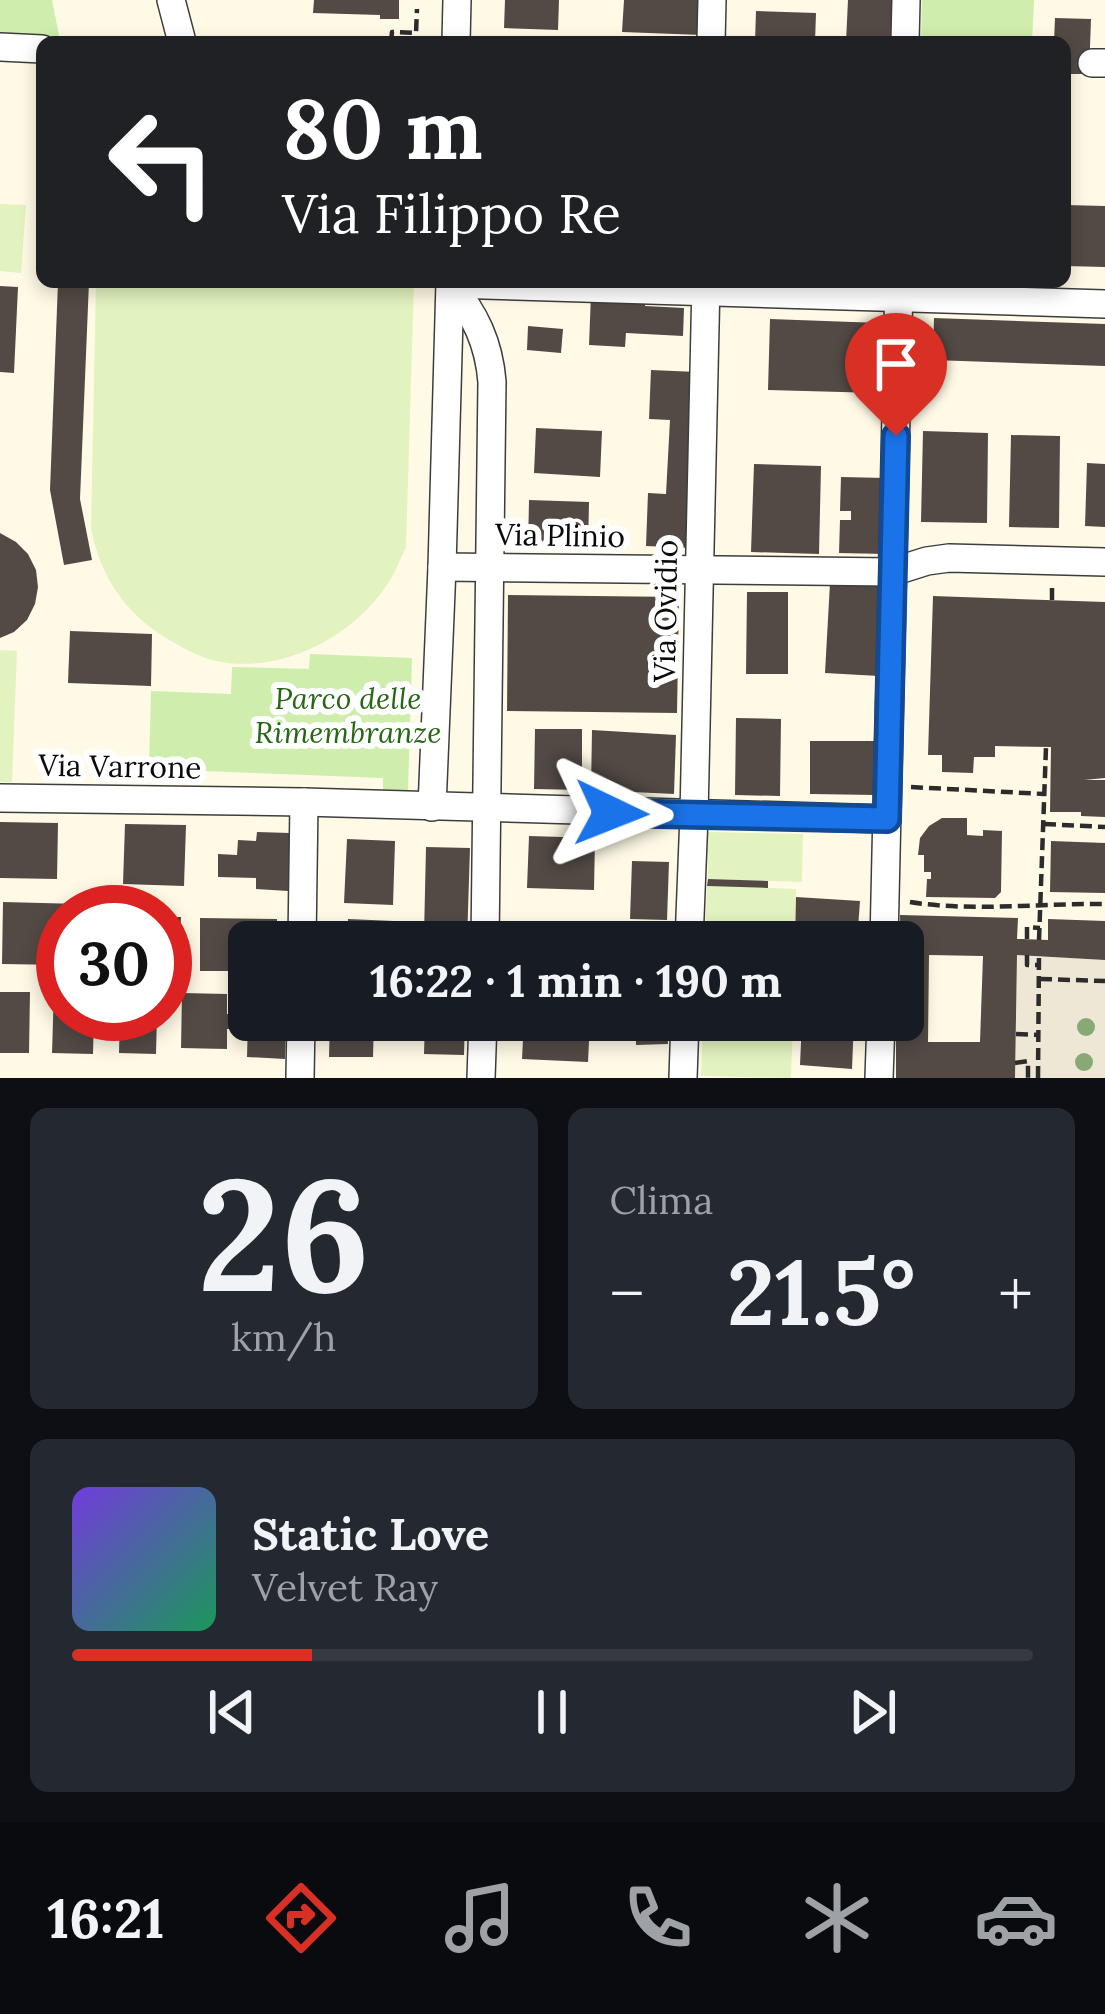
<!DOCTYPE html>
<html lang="it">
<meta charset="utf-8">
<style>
:root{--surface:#171b24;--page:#242831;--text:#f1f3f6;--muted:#9ea1a6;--line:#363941;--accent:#d93025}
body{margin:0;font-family:Lora,serif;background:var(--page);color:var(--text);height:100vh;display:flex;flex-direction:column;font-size:45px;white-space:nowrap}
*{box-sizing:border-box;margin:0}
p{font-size:39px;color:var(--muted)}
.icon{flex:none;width:66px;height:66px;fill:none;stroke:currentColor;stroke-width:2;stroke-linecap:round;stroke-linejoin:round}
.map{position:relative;height:1078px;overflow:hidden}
.side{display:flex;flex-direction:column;gap:30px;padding:30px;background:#0d0f14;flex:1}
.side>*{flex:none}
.guide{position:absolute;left:36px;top:36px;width:1035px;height:252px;border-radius:18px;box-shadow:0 6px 18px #0003;background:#202124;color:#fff;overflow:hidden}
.speed{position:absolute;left:36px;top:885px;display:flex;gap:24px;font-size:60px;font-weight:700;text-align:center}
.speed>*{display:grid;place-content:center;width:156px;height:156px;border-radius:50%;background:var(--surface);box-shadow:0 6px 18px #0003;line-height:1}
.speed .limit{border:18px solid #d22;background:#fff;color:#111}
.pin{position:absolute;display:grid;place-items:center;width:102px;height:102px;color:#fff;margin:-123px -51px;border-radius:50% 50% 50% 0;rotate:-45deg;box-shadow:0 0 12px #0007}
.pin .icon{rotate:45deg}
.me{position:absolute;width:132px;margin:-66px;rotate:92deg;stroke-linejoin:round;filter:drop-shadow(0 0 9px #0008)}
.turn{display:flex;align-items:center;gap:42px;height:252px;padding:0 48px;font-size:54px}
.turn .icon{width:156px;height:156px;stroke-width:2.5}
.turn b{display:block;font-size:84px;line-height:102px}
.big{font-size:90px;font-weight:700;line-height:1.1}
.side .widget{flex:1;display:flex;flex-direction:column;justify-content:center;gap:18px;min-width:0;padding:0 42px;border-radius:18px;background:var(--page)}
.side .dial{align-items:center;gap:0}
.dial b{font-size:156px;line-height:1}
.song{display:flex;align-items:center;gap:36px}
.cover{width:144px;height:144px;border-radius:18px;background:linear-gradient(135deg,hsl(260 70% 55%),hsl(150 70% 35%))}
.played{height:12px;border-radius:6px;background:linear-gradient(90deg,var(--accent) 25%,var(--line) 25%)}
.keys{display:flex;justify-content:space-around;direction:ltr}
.heat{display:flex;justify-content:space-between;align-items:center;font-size:66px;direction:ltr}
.side .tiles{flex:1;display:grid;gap:30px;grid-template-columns:1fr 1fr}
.widget:last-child{grid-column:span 2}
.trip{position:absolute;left:228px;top:921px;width:696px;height:120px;border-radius:18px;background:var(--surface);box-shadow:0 6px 18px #0003;font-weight:700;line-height:120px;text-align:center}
.menu{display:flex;height:192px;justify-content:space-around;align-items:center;background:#090b0e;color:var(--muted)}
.menu .icon{width:84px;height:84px}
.menu .active{color:var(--accent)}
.menu b{font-size:54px;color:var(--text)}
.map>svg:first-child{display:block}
</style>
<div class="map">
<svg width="1105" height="1078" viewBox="0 0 1105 1078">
<rect width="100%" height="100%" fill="#fffae6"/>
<!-- green -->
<g fill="#cfedac">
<path d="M0 0H52L60 40 0 38Z"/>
<path d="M922 0H1034L1032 42H921Z"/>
<path d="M310 654 412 658 408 792 383 791V778L149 769 151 691 231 694 232 667 309 669Z"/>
</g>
<!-- pitch -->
<g fill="#e2f3bf">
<path d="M0 204 26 205 21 273 0 271Z"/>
<path d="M96 282H414L406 547C401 558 396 570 390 580 356 636 282 675 216 661 199 657 181 647 166 638 124 612 101 577 91 529Z"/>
<path d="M0 650 17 651 12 782H0Z"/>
<path d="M708 832 803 834 802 882 708 879Z"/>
<path d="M707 886 796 889 795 942H705Z"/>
<path d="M703 1020H793L791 1078 701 1076Z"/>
</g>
<!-- plaza -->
<path fill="#eee7d6" d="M1017 955 1105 960V1078H1015Z"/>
<!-- building -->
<g fill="#534a45" fill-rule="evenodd">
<path d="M314 0H399V19H380V15L313 13Z"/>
<path d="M505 0H559L558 30 504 28Z"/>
<path d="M624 0H704L702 35 622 32Z"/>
<path d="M848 0H893L892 42H846Z"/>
<path d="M756 11 816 13 815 42H755Z"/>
<path d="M1055 18 1091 19 1089 74H1065V42H1054Z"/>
<path d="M1065 205 1105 206V267L1065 266Z"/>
<path d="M58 282H89L80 499 92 560 64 565 50 490Z"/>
<path d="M0 286 18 287 14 373 0 372Z"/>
<path d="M591 294 646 297 645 306 684 308 683 336 626 333 625 347 589 345Z"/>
<path d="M934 318 1105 324V366L933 360Z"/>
<path d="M770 319 880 323 878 393 768 390Z"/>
<path d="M528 326 563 329 561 353 527 350Z"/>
<path d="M651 370 697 372 690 548 646 546 648 493 666 494 670 420 649 419Z"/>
<path d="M536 428 602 431 600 477 534 473Z"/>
<path d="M923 431 988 433 987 523 921 522Z"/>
<path d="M1011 435 1060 436 1059 528 1009 527Z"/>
<path d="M1087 463 1105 464V527L1085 526Z"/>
<path d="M754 464 821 466 819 554 751 552Z"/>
<path d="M841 477 886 478 885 554 839 553 840 520H851V511H840Z"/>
<path d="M529 500 589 502 588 549 528 548Z"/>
<path d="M0 533 16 542 28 554 36 570 38 587 35 604 27 620 14 632 0 638Z"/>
<path d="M830 583 884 586 879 676 825 673Z"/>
<path d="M747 592H788V674H746Z"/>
<path d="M508 595 679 597 677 713 507 711Z"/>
<path d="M933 596 1105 602V778L1084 780H1105V817L1081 816V812H1050L1051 747 995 746V757H974L973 773 942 772V755H928Z"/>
<path d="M70 631 152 634 151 686 68 683Z"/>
<path d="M736 718 781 719 780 796 735 795Z"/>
<path d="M535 729H582V790L534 789Z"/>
<path d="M592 730 676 735 674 794 591 790Z"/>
<path d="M810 741H876V795L810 794Z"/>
<path d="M942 818H967V835L983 836V830L1002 831 1001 892 995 898 926 897 927 879H931V872H924V855H918L920 838 929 826Z"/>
<path d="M0 822 58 823 57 879 0 878Z"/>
<path d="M125 824 186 825 184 886 123 884Z"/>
<path d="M257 832 290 833 288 891 256 889V878L218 877V854L237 855 238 840 256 841Z"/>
<path d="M529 836 595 838 594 890 527 888Z"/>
<path d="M347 839 395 841 393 905 344 903Z"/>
<path d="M1051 841 1105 843V893L1050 892Z"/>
<path d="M426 847 470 848 467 942H439V935H424Z"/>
<path d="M632 861 669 862 667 920 630 919Z"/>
<path d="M708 879 768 881V888L707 886Z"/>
<path d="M796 897 860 901 857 942H795Z"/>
<path d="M3 902 80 904V912H63V965L2 964Z"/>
<path d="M900 915 1018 918 1017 939H1022L1048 940V919L1105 921V960L1017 955 1015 1078H896V1020H903ZM929 955 983 956 980 1042H928Z"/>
<path d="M165 917H181L179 969 165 968Z"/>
<path d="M200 918 277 919V942H249V971H200Z"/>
<path d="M348 919 394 921 393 942H347Z"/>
<path d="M525 927 589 929 588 942H524Z"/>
<path d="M54 989 63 990V1014H94L93 1054 52 1053Z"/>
<path d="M0 992H30L29 1053H0Z"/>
<path d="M182 993 227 994V1014H233V1029H227V1049L181 1048Z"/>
<path d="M120 1014H157L156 1054 119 1053Z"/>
<path d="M248 1020H286L285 1059 247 1057Z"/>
<path d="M330 1020H374L373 1057H329Z"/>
<path d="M425 1020H465L464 1055 424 1054Z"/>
<path d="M524 1020H590L588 1062 522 1059Z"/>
<path d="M636 1020H667L668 1044 636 1045Z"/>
<path d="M802 1020H854L852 1069 800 1065Z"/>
</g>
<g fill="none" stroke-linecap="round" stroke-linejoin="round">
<!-- street casing -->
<g stroke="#3d3d3d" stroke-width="30">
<g id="street">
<path d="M171 0 182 42"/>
<path d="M456 42 457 0"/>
<path d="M711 42 712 0"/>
<path d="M905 42 906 0"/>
<path d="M0 47 42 49"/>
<path d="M1092 63H1105"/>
<path d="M450 284C475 314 489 343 492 382L485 942"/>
<path d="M450 284 1105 304"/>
<path d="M442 567 892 572 927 561 949 558 1105 562"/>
<path d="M0 798 304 802 887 819"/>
<path d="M432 807 442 567 450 282"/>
<path d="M302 942 304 802"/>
<path d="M689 942 694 815 706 282"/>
<path d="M884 942 899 282"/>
<path d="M300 1078 301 1020"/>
<path d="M481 1078 483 1020"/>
<path d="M683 1078 685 1020"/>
<path d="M879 1078 881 1020"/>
</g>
</g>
<!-- path -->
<g stroke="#2c2c2c" stroke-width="4.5" stroke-dasharray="12 6" stroke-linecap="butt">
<path d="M391 42 392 32 416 33 417 9"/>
<path d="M1052 600V584"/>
<path d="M911 787 1044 794"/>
<path d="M1044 824 1105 827"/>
<path d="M910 902C973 912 1041 903 1105 904"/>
<path d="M1027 939V927L1040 928"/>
<path d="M1039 940 1046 747"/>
<path d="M1027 955V965H1039"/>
<path d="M1040 979 1105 981"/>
<path d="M1016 1034 1039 1035"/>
<path d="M1015 1063 1028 1061V1078"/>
<path d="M1038 1078 1039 955"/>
</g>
<!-- street -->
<use href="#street" stroke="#fff" stroke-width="27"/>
</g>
<!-- trees -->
<g fill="#88a973">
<circle cx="1086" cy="1027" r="9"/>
<circle cx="1084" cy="1062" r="9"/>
</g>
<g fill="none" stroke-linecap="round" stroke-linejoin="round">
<!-- route casing -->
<g stroke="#114b97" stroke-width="30">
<path id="route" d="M611 813 887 819 896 436"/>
</g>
<!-- route -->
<use href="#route" stroke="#1a73e8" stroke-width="21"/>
</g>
<g text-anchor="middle" stroke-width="12" stroke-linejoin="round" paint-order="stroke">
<!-- street labels -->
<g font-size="30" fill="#0a0a0a" stroke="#fff">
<text transform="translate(560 536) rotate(1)" y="10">Via Plinio</text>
<text transform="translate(666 611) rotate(-89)" y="10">Via Ovidio</text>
<text transform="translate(120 767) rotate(1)" y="10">Via Varrone</text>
</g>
<!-- park labels -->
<g font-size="30" font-style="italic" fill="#276615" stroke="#fff">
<text x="348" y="709">Parco delle<tspan x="348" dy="34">Rimembranze</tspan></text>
</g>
</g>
</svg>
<div class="speed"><div class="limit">30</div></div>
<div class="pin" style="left:896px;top:436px;background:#d93025"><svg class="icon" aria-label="arrive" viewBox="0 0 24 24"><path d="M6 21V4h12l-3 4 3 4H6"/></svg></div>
<svg class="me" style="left:611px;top:813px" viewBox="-20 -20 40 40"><path d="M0-17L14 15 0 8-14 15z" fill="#1a73e8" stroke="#fff" stroke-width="4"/></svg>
<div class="trip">16:22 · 1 min · 190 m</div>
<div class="guide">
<div class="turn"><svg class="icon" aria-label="left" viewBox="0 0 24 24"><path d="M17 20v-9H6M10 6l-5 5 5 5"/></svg><div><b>80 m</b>Via Filippo Re</div></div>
</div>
</div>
<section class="side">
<div class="tiles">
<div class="widget dial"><b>26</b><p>km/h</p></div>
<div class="widget"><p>Clima</p>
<div class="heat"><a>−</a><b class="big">21.5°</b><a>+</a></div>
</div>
<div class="widget">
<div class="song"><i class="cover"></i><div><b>Static Love</b><p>Velvet Ray</p></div></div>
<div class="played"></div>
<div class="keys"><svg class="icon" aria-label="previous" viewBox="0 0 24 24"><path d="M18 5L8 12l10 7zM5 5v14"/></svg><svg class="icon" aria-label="pause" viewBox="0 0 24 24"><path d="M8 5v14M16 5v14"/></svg><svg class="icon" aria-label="next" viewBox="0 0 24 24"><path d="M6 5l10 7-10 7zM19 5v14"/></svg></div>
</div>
</div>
</section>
<nav class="menu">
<b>16:21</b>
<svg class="icon active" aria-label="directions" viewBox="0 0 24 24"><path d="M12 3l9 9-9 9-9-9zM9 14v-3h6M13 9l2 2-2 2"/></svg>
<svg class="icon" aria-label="music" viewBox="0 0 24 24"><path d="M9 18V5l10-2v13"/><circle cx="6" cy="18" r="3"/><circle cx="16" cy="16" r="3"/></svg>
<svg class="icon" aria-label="phone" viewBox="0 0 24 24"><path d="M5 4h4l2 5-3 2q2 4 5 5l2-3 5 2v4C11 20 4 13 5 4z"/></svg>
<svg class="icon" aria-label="climate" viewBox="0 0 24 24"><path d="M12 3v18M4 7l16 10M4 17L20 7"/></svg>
<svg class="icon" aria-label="car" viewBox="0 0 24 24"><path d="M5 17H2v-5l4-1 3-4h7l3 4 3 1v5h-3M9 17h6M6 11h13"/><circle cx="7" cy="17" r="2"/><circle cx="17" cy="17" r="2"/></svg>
</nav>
